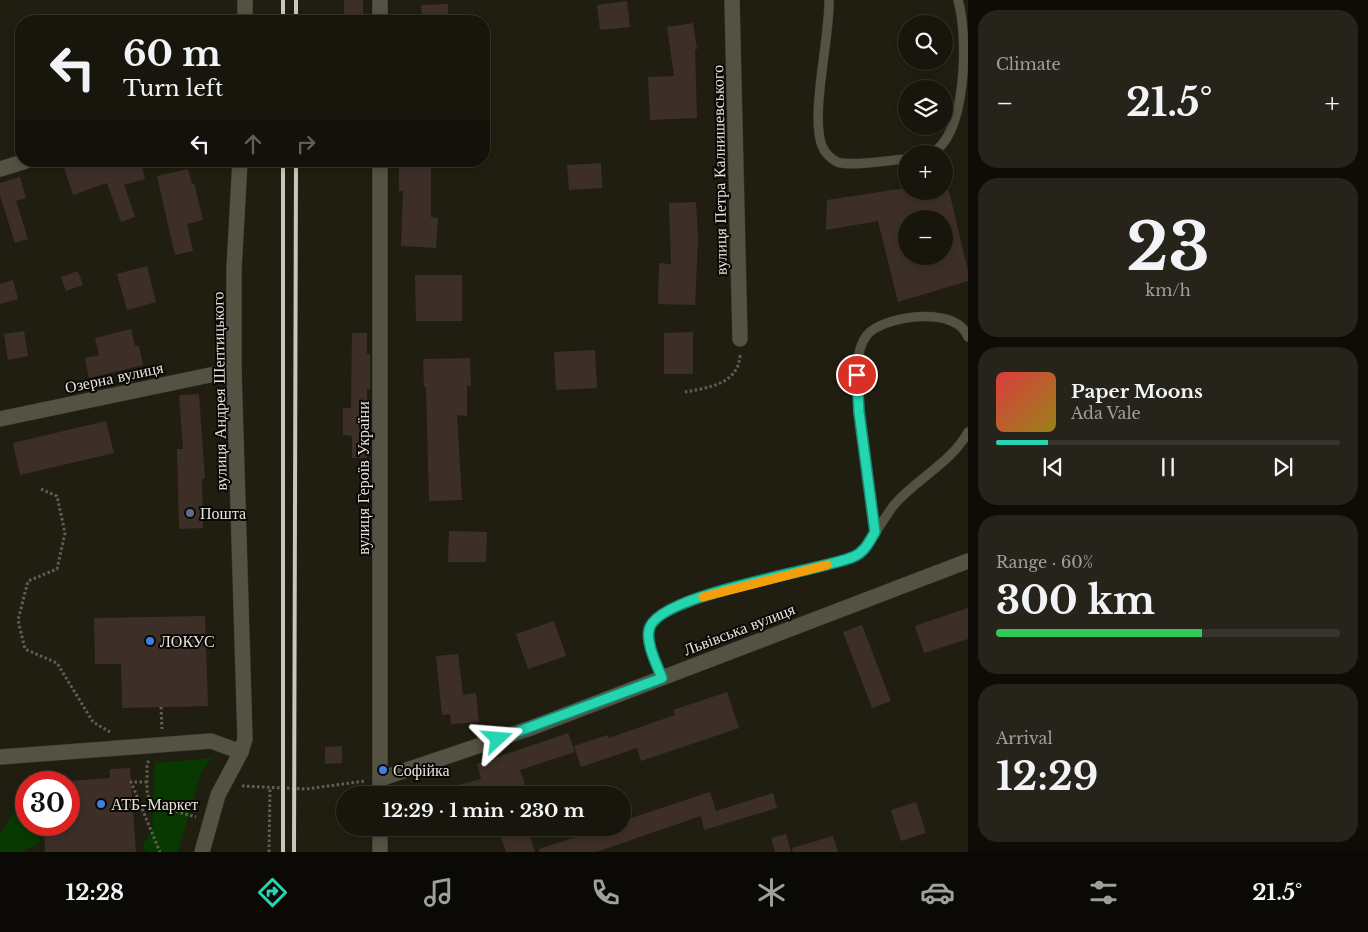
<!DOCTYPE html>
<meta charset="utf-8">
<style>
:root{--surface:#18160c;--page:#25231a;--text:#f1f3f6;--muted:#9f9f9d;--line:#36352d;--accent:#24d5af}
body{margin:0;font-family:"Libre Baskerville",serif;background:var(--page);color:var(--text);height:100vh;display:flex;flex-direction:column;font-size:19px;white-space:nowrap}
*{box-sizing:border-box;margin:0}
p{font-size:16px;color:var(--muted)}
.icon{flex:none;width:28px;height:28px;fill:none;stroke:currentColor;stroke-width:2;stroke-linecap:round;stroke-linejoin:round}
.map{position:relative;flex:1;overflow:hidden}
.details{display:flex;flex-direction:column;gap:10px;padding:10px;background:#0d0c07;width:400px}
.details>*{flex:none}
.guide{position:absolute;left:15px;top:15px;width:475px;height:152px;border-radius:20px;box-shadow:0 2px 8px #0003,0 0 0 1px var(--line);background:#18160c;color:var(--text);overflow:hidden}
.fabs{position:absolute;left:898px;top:15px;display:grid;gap:10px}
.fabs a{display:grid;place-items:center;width:55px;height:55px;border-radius:50%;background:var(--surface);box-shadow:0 2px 8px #0003,0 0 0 1px var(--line);font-size:25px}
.speed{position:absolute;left:15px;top:771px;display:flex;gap:10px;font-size:25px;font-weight:700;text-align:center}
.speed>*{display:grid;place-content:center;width:65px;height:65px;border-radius:50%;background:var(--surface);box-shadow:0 2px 8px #0003,0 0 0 1px var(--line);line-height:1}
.speed .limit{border:8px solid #d22;background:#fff;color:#111}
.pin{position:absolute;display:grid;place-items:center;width:42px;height:42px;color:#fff;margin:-21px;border:2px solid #fff;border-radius:50%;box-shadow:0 1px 5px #0007}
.me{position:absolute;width:55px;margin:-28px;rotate:71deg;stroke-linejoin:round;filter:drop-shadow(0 0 4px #0008)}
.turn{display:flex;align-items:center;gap:18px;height:105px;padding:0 25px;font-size:22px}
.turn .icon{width:65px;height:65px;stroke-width:2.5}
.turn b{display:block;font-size:35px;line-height:42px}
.lanes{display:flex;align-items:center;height:48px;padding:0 25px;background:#0003;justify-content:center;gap:25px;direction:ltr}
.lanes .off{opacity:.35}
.big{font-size:38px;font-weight:700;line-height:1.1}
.details .tile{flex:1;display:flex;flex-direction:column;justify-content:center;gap:8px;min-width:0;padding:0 18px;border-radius:20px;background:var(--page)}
.details .dial{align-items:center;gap:0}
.dial b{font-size:65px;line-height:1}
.song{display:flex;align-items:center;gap:15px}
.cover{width:60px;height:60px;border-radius:8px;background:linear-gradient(135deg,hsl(0 70% 55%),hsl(50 70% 35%))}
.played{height:5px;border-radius:2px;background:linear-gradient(90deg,var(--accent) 15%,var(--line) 15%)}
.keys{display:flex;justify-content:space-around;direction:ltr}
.heat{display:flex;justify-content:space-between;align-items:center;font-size:28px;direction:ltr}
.charge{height:8px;border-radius:4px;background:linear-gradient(90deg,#34c759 60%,var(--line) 0)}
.trip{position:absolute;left:336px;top:786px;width:295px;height:50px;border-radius:25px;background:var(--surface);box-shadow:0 2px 8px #0003,0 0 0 1px var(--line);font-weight:700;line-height:50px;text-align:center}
.menu{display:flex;height:80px;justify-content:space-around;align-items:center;background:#0a0905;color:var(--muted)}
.menu .icon{width:35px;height:35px}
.menu .active{color:var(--accent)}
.menu b{font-size:22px;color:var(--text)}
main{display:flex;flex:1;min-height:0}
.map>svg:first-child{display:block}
</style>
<main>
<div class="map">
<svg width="968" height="852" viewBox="0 0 968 852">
<rect width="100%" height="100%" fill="#201e10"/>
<!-- green -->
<g fill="#073900">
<path d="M212 758 201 773 178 852H148L142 847 152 830 155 763Z"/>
<path d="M26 791V825H38L40 843 22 852H0V835Z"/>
</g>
<!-- building -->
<g fill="#3d2f28" fill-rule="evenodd">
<rect x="344" y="0" width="19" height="21"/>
<path d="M627 1 630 27 600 30 597 5Z"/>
<path d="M448 4V21H422L421 5Z"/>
<path d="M693 23 697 49 695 50 697 118 650 120 648 77 674 76 667 27Z"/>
<path d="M62 161H141L145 179 124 185 135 217 121 222 107 183 73 195Z"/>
<path d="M399 161H431V217L438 218 436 248 401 246 403 191H399Z"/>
<path d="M601 163 602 188 569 190 567 165Z"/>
<path d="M188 169 192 184 194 183 203 220 187 224 193 251 175 255 157 176Z"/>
<path d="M20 177 26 198 16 201 28 239 15 243 0 196V183Z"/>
<path d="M906 188V191H949L968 271V281L898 302 878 221 826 230 827 200ZM906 219H944V256H906Z"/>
<path d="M696 202 698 238 695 305 658 304 659 263 671 264 669 203Z"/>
<path d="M147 266 156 302 127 310 117 274Z"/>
<path d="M78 271 83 285 66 291 61 277Z"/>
<path d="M415 275H462V321H416Z"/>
<path d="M13 280 18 299 0 304V284Z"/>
<path d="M131 329 135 346H139L143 365 89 378 85 358 99 355 95 338Z"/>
<path d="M24 331 28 356 8 360 4 334Z"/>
<path d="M693 332V374H664V333Z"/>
<path d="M352 333H367V354H370V389H367V458H352V436L343 435V408H351Z"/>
<path d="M595 350 597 388 556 390 554 352Z"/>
<path d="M470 358 471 386H467V416L457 415 462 500 429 501 426 387H424L423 359Z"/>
<path d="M199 394 205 479H202L203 528 179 529 177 449H183L179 395Z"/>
<path d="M106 421 114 453 20 475 13 443Z"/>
<path d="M449 531 487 532 486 562H448Z"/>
<path d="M968 608V639L924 653 915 626Z"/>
<path d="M205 616 208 706 122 708 121 664H95L94 618Z"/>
<path d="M554 621 566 656 528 669 516 634Z"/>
<path d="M862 625 891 701 872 708 843 632Z"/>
<path d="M458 654 463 695 476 693 479 722 451 724 450 714 442 715 436 656Z"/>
<path d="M727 692 739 728 641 761 637 748 581 767 574 746 608 735 609 738 675 715 673 710Z"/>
<path d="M568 733 575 752 520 770 526 787 514 791 516 795H439V790L481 779 477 764Z"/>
<path d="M342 746V763L325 764V747Z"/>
<path d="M130 768 136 852H45L44 825H69V781L110 778V769Z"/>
<path d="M710 792 716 811 773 793 777 808 704 830 701 816 596 852H539V849L604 828H622V821Z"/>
<path d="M916 802 926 833 901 841 891 810Z"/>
<path d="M498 828H527L535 852H506Z"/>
<path d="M786 834 791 852H775L771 838Z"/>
<path d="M833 836 838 852H793L792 848Z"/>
</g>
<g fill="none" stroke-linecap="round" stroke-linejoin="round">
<!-- lane casing -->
<g stroke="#3a3931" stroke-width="10">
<g id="lane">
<path d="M829 0C830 38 810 114 822 146 825 153 830 158 837 162 851 167 890 160 906 159"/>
<path d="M930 154C968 137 968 34 958 0"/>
<path d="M875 532 857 387C857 370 856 344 870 332 890 315 957 306 968 337"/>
<path d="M662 678C657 665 646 644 649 630 655 598 821 567 854 557 872 544 880 523 894 505 915 480 952 462 968 432"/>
</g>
</g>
<!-- street casing -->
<g stroke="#3a3931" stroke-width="16">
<g id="street">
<path d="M732 0 740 339"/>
<path d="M0 169 26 161"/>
<path d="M0 419 234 370"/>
<path d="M0 757 211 741 241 752"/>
<path d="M380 779 531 728 968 561"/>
</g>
</g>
<!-- secondary casing -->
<g stroke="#3a3931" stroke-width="16">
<g id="secondary">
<path d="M245 0V21"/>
<path d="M380 0V21"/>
<path d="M380 161V795"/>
<path d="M380 828V852"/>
<path d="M202 852 218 795 241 752 245 739 234 370V269L240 161"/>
</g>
</g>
<!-- path -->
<g stroke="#615f53" stroke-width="3" stroke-dasharray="2.5 2.5" stroke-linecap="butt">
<path d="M685 392C707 388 739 384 740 355"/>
<path d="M41 489 57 496 65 533 57 569 28 581 18 620 25 649 57 663 93 722 110 732"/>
<path d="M161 707 162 729"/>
<path d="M149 761 147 763V794L153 805 196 817"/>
<path d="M147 782H131L160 852"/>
<path d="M242 786 306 789 365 781"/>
<path d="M269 852 270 788"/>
</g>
<!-- lane -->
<use href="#lane" stroke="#545243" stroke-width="9"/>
<!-- street -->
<use href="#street" stroke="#545243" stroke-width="15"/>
<!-- secondary -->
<use href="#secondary" stroke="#545243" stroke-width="15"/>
<!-- rail -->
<g stroke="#c8c7bd" stroke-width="4">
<path d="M296 0V21"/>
<path d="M283 21V0"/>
<path d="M283 161V852"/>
<path d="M294 852 296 161"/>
</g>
</g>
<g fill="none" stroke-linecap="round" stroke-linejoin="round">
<!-- route casing -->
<g stroke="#178a72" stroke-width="12">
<path id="route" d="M498 739 662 678C657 665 646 644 649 630 655 594 820 571 853 557 865 552 869 542 875 532L859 412 857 375"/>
</g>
<!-- route -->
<use href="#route" stroke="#24d5af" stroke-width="9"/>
<!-- slow -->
<path stroke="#f59e0b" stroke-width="9" d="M703 597 827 565"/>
</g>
<!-- markers -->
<circle fill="#5c6f8a" stroke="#090804" stroke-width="2" cx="190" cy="513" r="5"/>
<g fill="#3f7fe0" stroke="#090804" stroke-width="2">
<circle cx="150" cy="641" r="5"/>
<circle cx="383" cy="770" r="5"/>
<circle cx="101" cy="804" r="5"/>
</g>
<g text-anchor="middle" stroke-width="4" stroke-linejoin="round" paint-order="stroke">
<!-- street labels -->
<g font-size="16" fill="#e6e5dc" stroke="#090804">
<text transform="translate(719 170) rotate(-91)" y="6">вулиця Петра Калнишевського</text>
<text transform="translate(114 377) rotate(-12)" y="6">Озерна вулиця</text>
<text transform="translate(219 391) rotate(-91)" y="6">вулиця Андрея Шептицького</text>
<text transform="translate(363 478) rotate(-90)" y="6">вулиця Героїв України</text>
<text transform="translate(739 629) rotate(-21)" y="6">Львівська вулиця</text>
</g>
<!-- poi labels -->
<g font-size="16" fill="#e6e5dc" stroke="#090804" text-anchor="start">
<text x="200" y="519">Пошта</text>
<text x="160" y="647">ЛОКУС</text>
<text x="393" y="776">Софійка</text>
<text x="111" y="810">АТБ-Маркет</text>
</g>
</g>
</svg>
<div class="fabs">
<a><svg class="icon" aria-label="search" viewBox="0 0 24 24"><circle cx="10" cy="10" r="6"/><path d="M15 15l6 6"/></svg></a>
<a><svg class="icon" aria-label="layers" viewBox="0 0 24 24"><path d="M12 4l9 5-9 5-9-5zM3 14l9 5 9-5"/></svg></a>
<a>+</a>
<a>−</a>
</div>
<div class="speed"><div class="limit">30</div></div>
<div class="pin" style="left:857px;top:375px;background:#d93025"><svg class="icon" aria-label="arrive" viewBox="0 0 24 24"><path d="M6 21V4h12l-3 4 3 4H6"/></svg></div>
<svg class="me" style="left:498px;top:739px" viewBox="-20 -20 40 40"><path d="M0-17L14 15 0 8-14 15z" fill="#24d5af" stroke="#fff" stroke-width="4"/></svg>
<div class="trip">12:29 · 1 min · 230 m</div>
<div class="guide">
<div class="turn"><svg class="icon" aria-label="left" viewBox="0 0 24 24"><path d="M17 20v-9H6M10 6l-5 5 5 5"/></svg><div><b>60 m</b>Turn left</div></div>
<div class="lanes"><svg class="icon" aria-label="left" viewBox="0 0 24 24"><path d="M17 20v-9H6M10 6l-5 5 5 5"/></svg><svg class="icon off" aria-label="ahead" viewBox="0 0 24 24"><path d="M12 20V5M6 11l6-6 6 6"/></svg><svg class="icon off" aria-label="right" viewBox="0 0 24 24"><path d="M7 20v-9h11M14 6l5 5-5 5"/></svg></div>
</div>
</div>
<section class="details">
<div class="tile"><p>Climate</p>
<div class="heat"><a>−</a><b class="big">21.5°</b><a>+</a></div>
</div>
<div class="tile dial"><b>23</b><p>km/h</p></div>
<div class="tile">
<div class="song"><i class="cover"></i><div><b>Paper Moons</b><p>Ada Vale</p></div></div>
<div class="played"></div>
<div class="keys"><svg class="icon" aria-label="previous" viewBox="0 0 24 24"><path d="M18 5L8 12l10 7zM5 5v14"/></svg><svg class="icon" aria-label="pause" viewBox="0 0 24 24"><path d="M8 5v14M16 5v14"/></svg><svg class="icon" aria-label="next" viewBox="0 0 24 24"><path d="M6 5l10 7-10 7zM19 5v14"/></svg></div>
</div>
<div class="tile"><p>Range · 60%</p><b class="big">300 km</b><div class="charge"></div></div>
<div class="tile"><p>Arrival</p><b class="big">12:29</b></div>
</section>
</main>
<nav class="menu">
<b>12:28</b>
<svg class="icon active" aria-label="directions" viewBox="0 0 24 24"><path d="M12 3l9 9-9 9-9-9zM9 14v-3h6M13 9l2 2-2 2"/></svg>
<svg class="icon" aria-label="music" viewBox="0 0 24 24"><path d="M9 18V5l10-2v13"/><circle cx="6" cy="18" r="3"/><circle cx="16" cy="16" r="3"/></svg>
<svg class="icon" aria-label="phone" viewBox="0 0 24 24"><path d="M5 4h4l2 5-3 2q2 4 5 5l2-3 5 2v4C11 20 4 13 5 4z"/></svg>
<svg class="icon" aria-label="climate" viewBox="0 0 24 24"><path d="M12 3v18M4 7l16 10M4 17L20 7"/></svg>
<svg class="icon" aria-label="car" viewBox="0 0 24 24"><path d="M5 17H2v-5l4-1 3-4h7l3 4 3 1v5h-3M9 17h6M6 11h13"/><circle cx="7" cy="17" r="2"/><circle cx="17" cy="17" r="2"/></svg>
<svg class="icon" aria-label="filters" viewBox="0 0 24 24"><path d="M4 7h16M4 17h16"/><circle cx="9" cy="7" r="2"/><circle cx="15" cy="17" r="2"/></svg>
<b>21.5°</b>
</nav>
